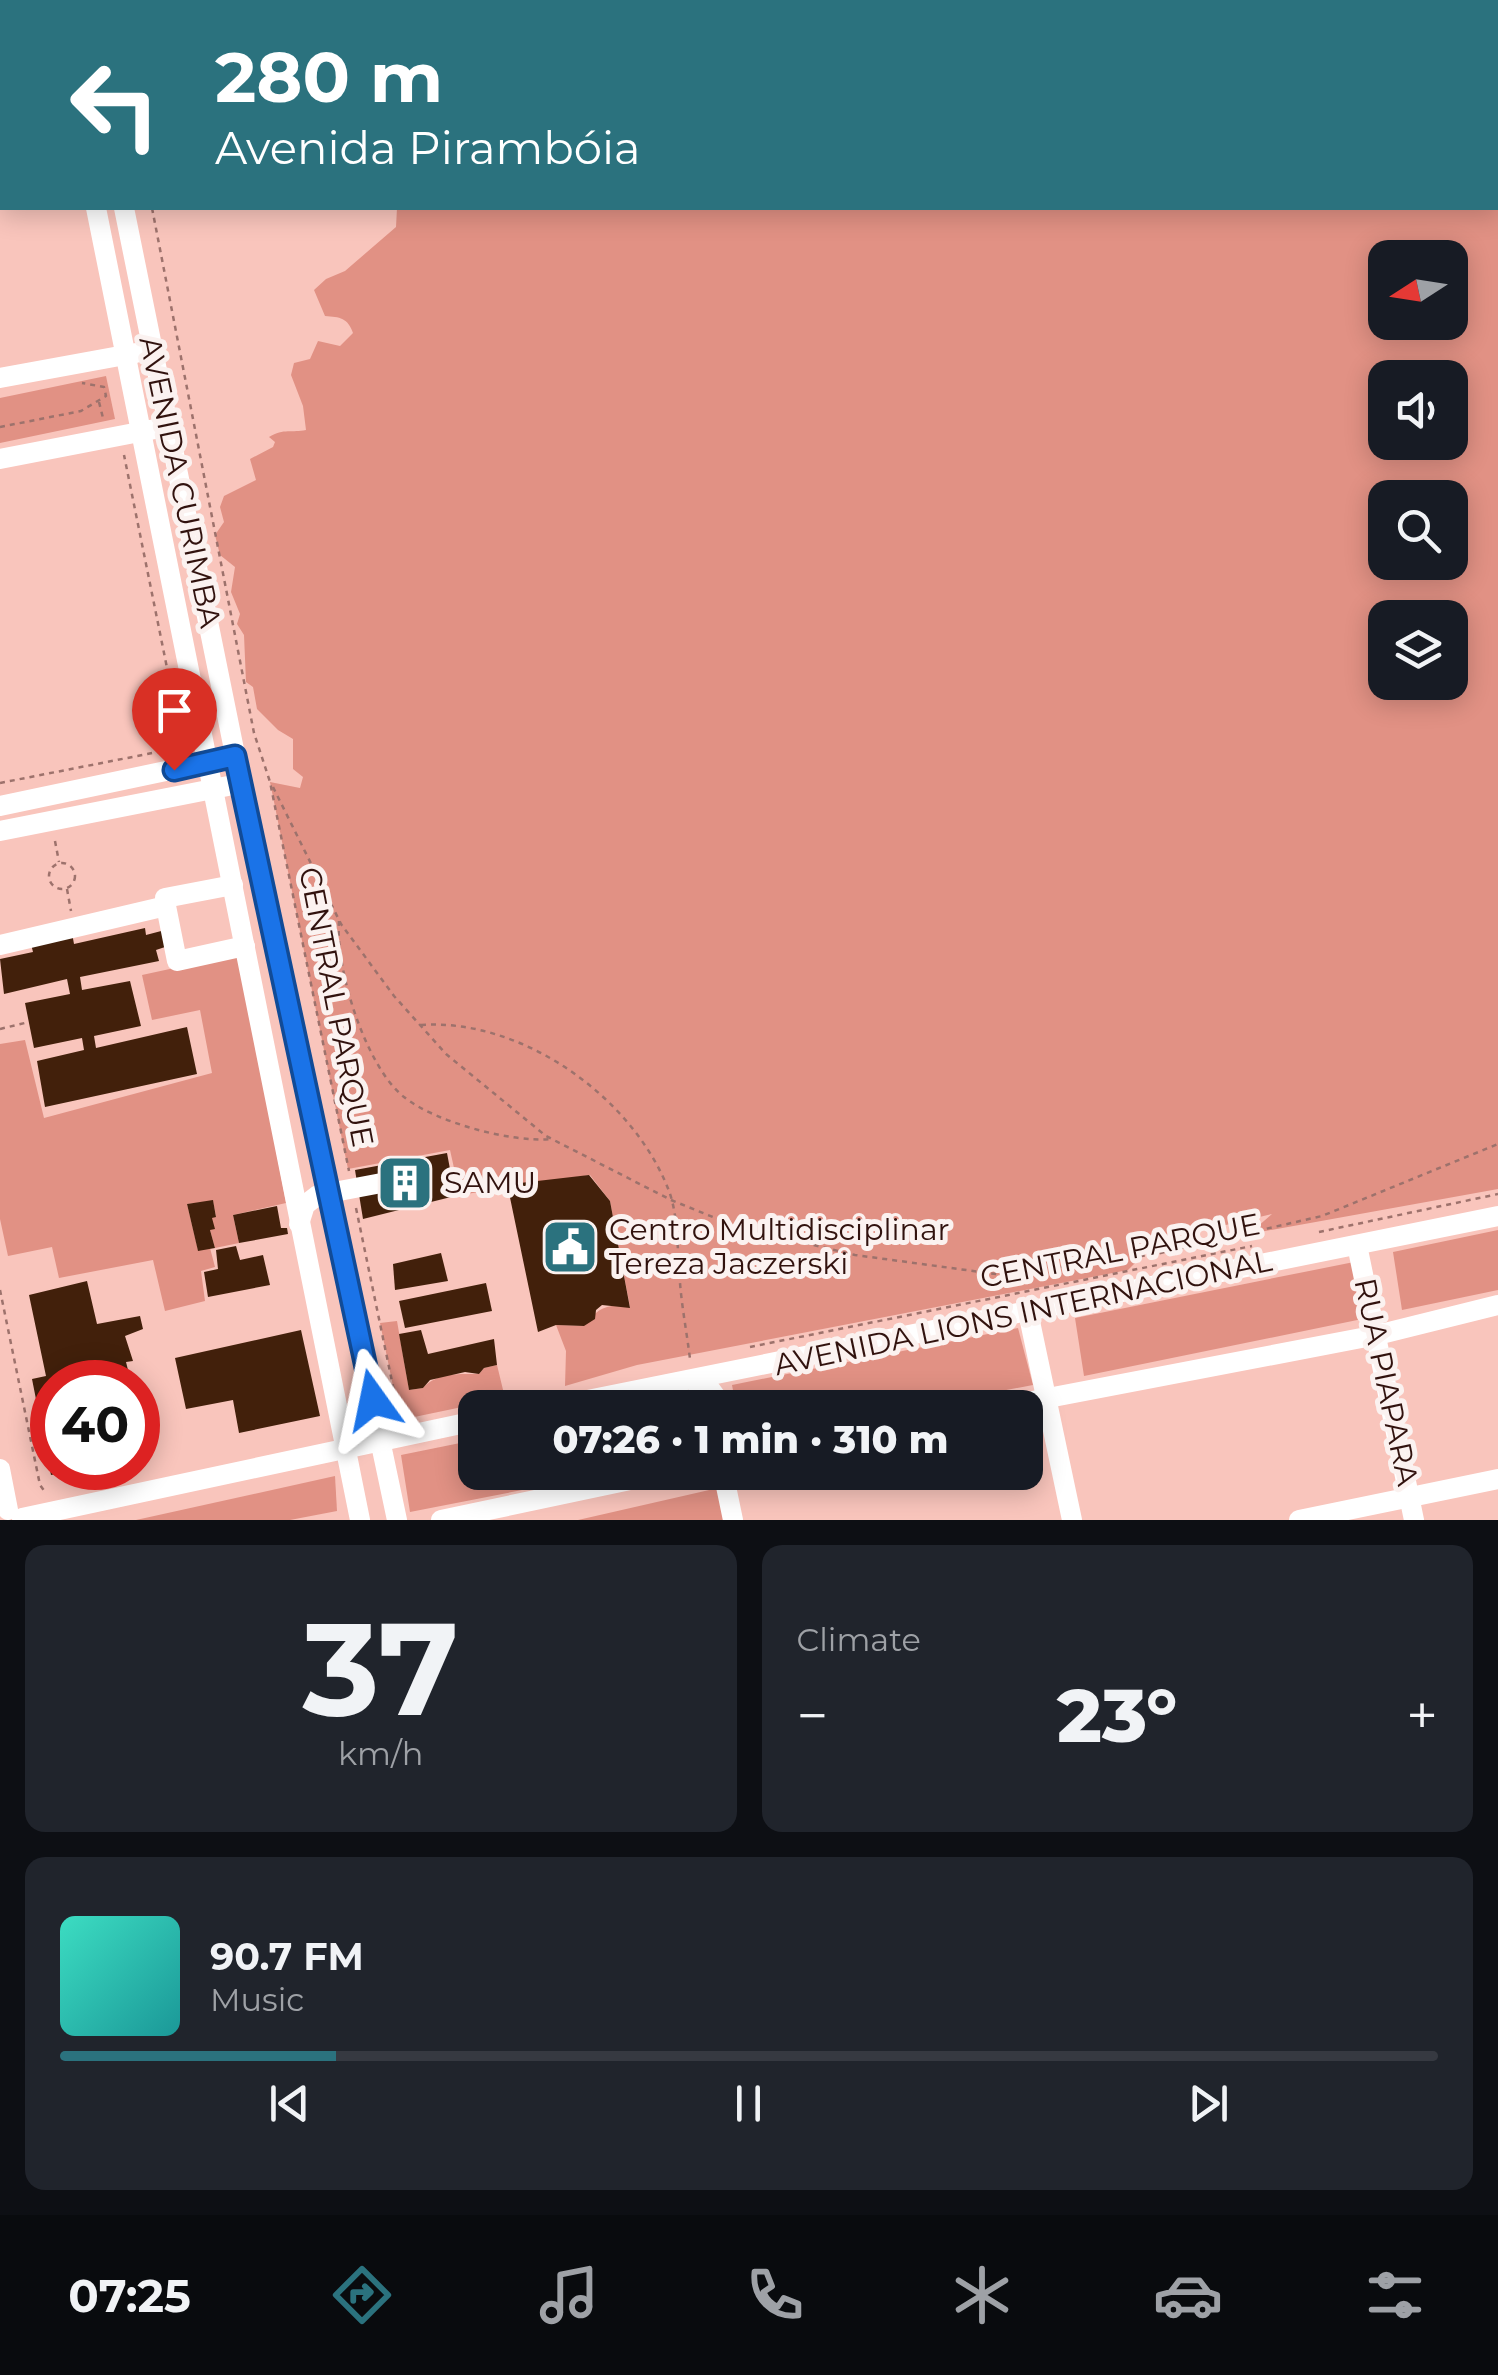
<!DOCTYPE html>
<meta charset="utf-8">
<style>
:root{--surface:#171b24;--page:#20242c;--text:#f1f3f6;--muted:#9ea1a6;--line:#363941;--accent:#2b727e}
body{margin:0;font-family:Montserrat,sans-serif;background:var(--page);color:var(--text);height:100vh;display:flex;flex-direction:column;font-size:38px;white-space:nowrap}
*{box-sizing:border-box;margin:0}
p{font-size:32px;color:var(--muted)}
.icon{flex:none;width:55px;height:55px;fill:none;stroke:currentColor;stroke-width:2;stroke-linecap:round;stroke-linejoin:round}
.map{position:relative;height:1520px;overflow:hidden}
.drawer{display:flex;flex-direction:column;gap:25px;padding:25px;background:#0d0f14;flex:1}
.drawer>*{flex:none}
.guide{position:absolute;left:0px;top:0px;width:1500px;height:210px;box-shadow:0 5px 25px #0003;background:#2b727e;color:#fff;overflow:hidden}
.needle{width:65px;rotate:258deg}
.buttons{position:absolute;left:1368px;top:240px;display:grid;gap:20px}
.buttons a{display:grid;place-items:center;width:100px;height:100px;border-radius:20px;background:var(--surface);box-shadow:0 5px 25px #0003;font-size:50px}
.speed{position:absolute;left:30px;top:1360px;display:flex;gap:20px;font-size:50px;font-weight:700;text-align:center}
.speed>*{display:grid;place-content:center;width:130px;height:130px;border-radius:50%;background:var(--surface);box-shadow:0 5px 25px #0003;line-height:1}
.speed .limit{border:15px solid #d22;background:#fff;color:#111}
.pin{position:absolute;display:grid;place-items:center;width:85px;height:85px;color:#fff;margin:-102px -42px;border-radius:50% 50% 50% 0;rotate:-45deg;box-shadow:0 0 10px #0007}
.pin .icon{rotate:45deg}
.me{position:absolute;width:110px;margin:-55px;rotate:348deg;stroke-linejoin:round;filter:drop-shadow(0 0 8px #0008)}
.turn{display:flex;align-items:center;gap:35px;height:210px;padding:0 50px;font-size:45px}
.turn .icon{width:130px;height:130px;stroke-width:2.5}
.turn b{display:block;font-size:70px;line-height:85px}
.big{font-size:75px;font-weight:800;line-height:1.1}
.drawer .widget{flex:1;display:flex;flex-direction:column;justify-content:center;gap:15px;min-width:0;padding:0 35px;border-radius:20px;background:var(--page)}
.drawer .dial{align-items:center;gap:0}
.dial b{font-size:130px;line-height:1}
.song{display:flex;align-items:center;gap:30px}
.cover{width:120px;height:120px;border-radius:15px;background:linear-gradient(135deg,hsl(170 70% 55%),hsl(180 70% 35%))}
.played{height:10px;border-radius:5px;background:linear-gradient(90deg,var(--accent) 20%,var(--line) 20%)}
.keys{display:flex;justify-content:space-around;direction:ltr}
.heat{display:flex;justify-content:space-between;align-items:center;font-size:55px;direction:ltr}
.drawer .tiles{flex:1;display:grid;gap:25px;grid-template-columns:1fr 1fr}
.widget:last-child{grid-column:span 2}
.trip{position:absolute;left:458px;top:1390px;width:585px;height:100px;border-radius:20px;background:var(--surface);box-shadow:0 5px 25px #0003;font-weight:800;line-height:100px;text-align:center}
.tabs{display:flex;height:160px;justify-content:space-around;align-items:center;background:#090b0e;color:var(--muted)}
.tabs .icon{width:70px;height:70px}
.tabs .current{color:var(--accent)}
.tabs b{font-size:45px;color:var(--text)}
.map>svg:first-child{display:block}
</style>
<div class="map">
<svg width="1498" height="1520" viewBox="0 0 1498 1520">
<rect width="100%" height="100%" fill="#f9c5bc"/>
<!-- green -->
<g fill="#e19184" fill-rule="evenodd">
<path d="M446 0H1498V1189L1249 1234 1272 1214 1209 1229 1163 1235 1128 1270 637 1365 565 1386 566 1351 556 1325 584 1326C598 1308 606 1303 630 1307L610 1201 590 1175 460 1195 450 1150 348 1169 270 782 300 788 303 777 293 769V739L278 730 257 709 253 687 246 682 244 635 237 624 240 614 231 592 235 567 220 555 215 535 224 522 220 507 224 496 256 480 250 459 273 447 275 442 269 437C284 428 292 433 306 430L303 406 291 375 294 363 310 359 318 341 340 346 353 333C348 318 340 317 325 316L314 290 326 279 345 271 396 227 397 208H1498V2ZM1385 258H1450V322H1385ZM1385 378H1450V442H1385ZM1385 498H1450V562H1385ZM1385 618H1450V682H1385Z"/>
<path d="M106 376 115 419 0 443V398Z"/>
<path d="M239 954 286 1203 233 1215 239 1243 215 1248 210 1230 212 1218 216 1216 213 1201 187 1204 198 1250 210 1248 215 1267 201 1271 205 1301 165 1311 153 1260 59 1278 52 1247 8 1256 0 1219V1044L25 1040 44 1118 212 1073 200 1010 152 1020 142 975Z"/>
<path d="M1498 1230V1290L1402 1310 1393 1252Z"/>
<path d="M1354 1262 1367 1318 1084 1376 1075 1318Z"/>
<path d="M397 1321 409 1390 423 1388C437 1372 460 1374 479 1374L484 1368 497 1365 505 1398 400 1420 380 1323Z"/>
<path d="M1018 1328 1033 1385 918 1407H736L732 1385Z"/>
<path d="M475 1440V1472L609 1473 410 1512 401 1455Z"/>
<path d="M335 1476 337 1511 290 1520H136Z"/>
<path d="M718 1488 724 1520H578Z"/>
</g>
<!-- building -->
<g fill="#42200b">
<path d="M70 922 74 944 145 928 146 935 165 930 168 946 156 950 159 961 80 977 82 990 130 981 141 1026 94 1036 96 1048 187 1027 197 1074 45 1107 37 1061 84 1050 82 1038 34 1048 25 1003 70 994 67 979 4 994 0 959 33 952 30 940Z"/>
<path d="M447 1153 455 1196 363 1219 355 1170Z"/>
<path d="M589 1175 610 1201 630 1308 602 1305 596 1310 595 1319 584 1326 556 1325 538 1332 508 1188 520 1183Z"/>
<path d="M213 1200 216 1217 212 1218 215 1229 210 1230 215 1248 198 1251 187 1204Z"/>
<path d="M277 1206 281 1228H287L288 1234 239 1243 233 1215Z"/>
<path d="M236 1246 240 1260 263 1255 270 1285 208 1297 204 1272 218 1269 216 1250Z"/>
<path d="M441 1253 448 1281 395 1290 393 1264Z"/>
<path d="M87 1281 97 1324 140 1316 143 1329 125 1336 133 1361 126 1362 131 1382H52V1468L79 1469 51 1475 32 1379 46 1376 29 1295Z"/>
<path d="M486 1283 492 1311 405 1328 399 1301Z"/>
<path d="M301 1330 320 1416 239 1433 233 1400 186 1409 175 1358Z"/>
<path d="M421 1330 428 1354 494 1339 497 1365 484 1368 479 1374 465 1372 430 1380 423 1388 409 1390 399 1334Z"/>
<path d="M138 1411 149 1454 138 1456Z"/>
</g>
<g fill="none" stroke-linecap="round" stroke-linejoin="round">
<!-- path -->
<g stroke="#9d726c" stroke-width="2.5" stroke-dasharray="5 5" stroke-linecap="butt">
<path d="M186 2 199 0"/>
<path d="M152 208 254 733 270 782 349 1171"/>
<path d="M99 402 103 418"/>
<path d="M0 427 81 411 106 396 104 387 82 383"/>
<path d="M0 783 183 747 124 455"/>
<path d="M273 787 341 924 394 996 446 1054 546 1136 671 1200 735 1226 855 1255 1003 1275 1156 1254 1322 1216 1498 1144"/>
<path d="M55 841 59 862"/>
<circle cx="62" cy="876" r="13"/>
<path d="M67 889 71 911"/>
<path d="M339 921C335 969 366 1067 404 1097 435 1122 512 1143 551 1139"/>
<path d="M421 1025C522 1018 633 1097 669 1191 679 1218 677 1253 680 1283 682 1308 687 1334 690 1359"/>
<path d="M0 1029 29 1022"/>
<path d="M356 1208 400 1420"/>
<path d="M1319 1232 1498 1194"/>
<path d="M0 1290 40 1485 45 1492"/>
<path d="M750 1347 1252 1246"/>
<path d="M481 1403 537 1392"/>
<path d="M682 1482 704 1477"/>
</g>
<!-- minor -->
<g stroke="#fff" stroke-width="20">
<path d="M0 0H2"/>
<path d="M47 0V2"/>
<path d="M91 2V0"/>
<path d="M113 2 126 0"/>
<path d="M0 26 2 25"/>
<path d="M96 208 360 1520"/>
<path d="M124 208 241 784 397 1520"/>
<path d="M0 378 136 353"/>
<path d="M0 459 155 429"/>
<path d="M0 806 218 760"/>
<path d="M0 831 228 786"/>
<path d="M233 885 165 898 166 906 177 961 245 946"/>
<path d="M0 945 166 906"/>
<path d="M299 1224 305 1205 318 1195 408 1178"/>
<path d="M1357 1245 1414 1520"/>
<path d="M1028 1312 1072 1520"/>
<path d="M702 1378 724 1408"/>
<path d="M548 1408 1498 1216"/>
<path d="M694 1408 702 1378"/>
<path d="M996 1408 1377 1335 1498 1305"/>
<path d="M0 1469 8 1510"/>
<path d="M723 1472 733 1520"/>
<path d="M22 1518 475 1421"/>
<path d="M441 1520 668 1472"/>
<path d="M1299 1520 1498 1479"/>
</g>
</g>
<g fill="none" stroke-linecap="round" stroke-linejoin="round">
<!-- route casing -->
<g stroke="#114b97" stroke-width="25">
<path id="route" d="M174 770 235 756 373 1400"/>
</g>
<!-- route -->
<use href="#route" stroke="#1a73e8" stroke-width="18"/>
</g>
<!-- icons -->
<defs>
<g id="building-square" transform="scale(2.875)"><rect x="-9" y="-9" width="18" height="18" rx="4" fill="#2b727e" stroke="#fbf2f0"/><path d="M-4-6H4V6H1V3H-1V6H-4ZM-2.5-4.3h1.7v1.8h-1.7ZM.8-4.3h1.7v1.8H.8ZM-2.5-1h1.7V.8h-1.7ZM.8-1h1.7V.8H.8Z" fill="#fff"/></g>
<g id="civic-square" transform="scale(2.875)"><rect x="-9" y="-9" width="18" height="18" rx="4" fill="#2b727e" stroke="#fbf2f0"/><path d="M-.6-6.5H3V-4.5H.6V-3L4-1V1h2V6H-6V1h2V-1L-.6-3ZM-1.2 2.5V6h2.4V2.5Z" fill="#fff"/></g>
</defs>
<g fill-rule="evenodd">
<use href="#building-square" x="405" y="1183"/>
<use href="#civic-square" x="570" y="1247"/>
</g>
<g text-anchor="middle" stroke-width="10" stroke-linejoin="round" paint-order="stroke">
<!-- street labels -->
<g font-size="30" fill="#31120e" stroke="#fbf2f0">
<text transform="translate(180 482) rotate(78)" y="10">AVENIDA CURIMBA</text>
<text transform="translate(336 1007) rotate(79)" y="10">CENTRAL PARQUE</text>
<text transform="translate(1120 1251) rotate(-11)" y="10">CENTRAL PARQUE</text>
<text transform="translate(1023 1313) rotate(-12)" y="10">AVENIDA LIONS INTERNACIONAL</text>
<text transform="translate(1386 1382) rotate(78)" y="10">RUA PIAPARA</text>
</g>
<!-- poi labels -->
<g font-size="30" fill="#31120e" stroke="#fbf2f0" text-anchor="start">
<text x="444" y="1193">SAMU</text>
<text x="609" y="1240">Centro Multidisciplinar<tspan x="609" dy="34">Tereza Jaczerski</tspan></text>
</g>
</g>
</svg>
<div class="buttons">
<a><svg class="needle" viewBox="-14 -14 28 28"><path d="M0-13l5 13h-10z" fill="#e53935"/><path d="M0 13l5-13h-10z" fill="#9ea1a6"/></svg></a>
<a><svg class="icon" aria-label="sound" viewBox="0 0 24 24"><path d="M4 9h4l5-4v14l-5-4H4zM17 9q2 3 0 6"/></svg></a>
<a><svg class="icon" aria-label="search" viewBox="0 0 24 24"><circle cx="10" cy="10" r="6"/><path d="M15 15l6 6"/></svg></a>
<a><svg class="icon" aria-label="layers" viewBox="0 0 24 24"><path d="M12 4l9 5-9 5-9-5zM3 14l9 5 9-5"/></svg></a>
</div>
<div class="speed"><div class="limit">40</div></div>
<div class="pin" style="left:174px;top:770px;background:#d93025"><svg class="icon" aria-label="arrive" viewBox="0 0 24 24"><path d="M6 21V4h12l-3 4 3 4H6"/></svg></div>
<svg class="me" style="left:373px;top:1400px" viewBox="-20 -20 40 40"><path d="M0-17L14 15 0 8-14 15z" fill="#1a73e8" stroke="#fff" stroke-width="4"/></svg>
<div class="trip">07:26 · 1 min · 310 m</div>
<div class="guide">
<div class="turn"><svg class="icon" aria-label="left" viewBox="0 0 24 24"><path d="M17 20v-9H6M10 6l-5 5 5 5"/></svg><div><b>280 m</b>Avenida Pirambóia</div></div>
</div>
</div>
<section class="drawer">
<div class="tiles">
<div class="widget dial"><b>37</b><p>km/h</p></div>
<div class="widget"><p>Climate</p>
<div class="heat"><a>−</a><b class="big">23°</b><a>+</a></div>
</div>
<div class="widget">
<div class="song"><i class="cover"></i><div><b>90.7 FM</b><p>Music</p></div></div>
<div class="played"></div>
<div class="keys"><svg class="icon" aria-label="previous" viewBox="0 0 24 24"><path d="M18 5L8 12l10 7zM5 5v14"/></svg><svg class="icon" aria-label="pause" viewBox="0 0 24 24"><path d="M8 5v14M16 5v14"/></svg><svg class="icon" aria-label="next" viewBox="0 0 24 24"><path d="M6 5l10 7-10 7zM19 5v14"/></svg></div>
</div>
</div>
</section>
<nav class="tabs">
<b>07:25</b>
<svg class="icon current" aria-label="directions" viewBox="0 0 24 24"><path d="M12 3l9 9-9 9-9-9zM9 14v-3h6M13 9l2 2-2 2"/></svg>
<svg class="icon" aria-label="music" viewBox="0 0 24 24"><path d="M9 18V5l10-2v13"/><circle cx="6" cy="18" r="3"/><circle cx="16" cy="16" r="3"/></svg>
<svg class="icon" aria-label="phone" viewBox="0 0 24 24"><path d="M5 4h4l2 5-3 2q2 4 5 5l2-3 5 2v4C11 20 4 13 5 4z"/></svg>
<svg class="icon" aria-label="climate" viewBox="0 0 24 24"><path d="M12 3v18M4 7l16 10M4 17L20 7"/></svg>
<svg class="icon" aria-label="car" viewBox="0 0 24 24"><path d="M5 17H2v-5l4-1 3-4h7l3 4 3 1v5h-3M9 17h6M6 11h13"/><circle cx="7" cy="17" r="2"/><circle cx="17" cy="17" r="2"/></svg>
<svg class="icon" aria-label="filters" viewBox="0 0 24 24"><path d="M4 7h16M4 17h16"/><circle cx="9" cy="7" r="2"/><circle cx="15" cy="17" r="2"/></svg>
</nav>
